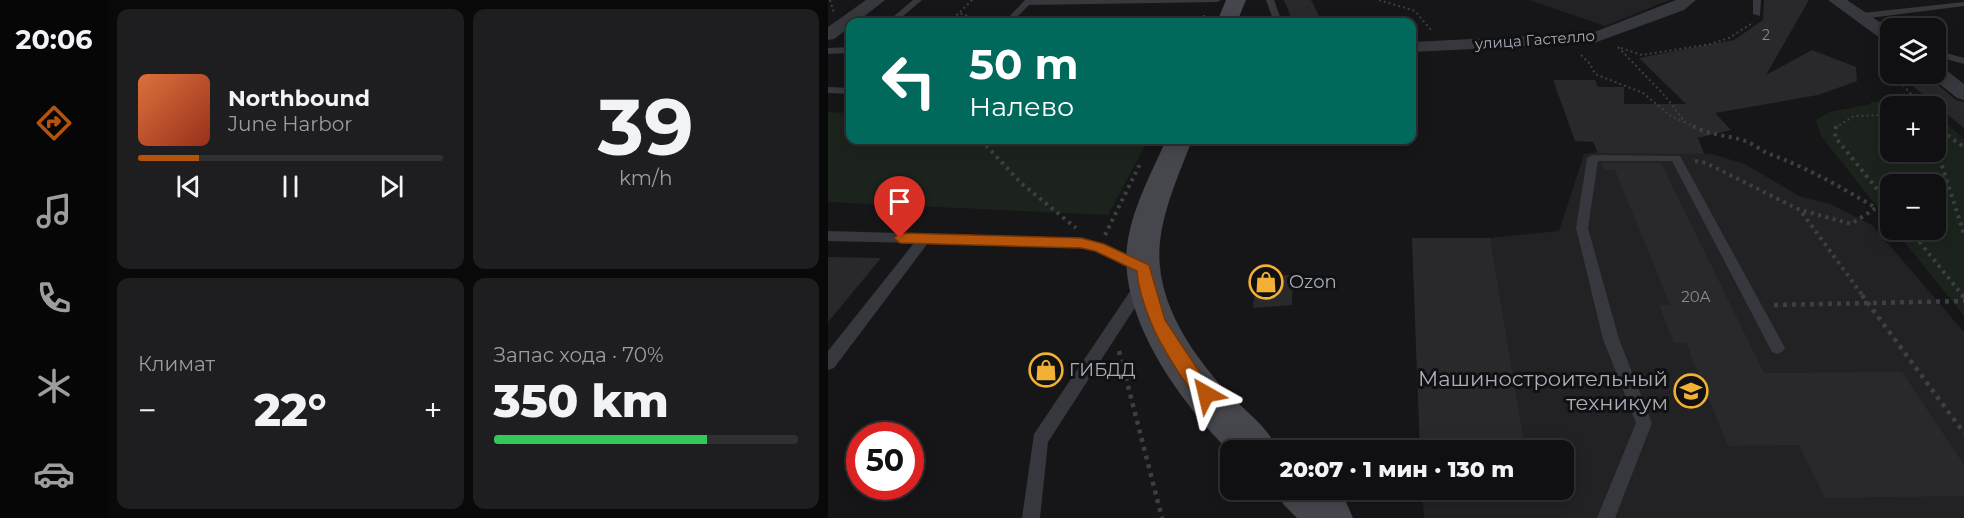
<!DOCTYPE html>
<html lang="ru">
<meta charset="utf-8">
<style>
:root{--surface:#101012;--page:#1e1e20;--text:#f1f3f6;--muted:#9c9d9f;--line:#303032;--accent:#b45309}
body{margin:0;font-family:Montserrat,sans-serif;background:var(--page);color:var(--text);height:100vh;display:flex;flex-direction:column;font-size:22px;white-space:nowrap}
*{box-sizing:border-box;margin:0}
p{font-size:20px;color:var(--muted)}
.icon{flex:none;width:33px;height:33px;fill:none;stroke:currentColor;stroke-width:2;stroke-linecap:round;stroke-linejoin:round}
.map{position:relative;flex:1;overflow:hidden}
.drawer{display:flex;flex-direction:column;gap:9px;padding:9px;background:#09090a;width:720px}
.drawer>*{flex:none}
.guide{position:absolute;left:18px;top:18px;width:570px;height:126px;border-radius:12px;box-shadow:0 3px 15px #0003,0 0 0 2px var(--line);background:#00695c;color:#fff;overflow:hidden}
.buttons{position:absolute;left:1052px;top:18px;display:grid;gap:12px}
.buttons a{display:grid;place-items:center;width:66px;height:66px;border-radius:12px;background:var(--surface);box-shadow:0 3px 15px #0003,0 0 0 2px var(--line);font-size:30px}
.speed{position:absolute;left:18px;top:422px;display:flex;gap:12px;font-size:30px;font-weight:700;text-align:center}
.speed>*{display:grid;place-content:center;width:78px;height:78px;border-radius:50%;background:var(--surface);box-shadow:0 3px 15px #0003,0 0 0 2px var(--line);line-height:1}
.speed .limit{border:9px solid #d22;background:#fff;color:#111}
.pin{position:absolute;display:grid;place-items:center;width:51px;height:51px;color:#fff;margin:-62px -26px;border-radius:50% 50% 50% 0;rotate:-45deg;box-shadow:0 0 6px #0007}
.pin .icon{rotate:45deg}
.me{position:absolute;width:66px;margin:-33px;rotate:323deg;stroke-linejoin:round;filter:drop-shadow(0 0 4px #0008)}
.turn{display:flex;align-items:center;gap:21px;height:126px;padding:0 24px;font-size:27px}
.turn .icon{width:78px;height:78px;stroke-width:2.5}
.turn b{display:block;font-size:42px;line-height:51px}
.big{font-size:45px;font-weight:800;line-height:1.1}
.drawer .tile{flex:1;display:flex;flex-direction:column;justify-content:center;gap:9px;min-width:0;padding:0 21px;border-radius:12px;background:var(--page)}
.drawer .dial{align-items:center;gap:0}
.dial b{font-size:78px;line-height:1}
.song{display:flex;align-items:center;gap:18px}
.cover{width:72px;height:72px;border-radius:9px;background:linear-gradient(135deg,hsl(20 70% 55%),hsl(10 70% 35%))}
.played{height:6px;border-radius:3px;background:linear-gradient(90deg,var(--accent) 20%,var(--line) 20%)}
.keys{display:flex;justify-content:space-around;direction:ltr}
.heat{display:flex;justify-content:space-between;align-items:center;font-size:33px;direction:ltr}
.charge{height:9px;border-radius:4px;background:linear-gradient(90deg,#34c759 70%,var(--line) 0)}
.drawer .tiles{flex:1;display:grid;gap:9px;grid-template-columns:repeat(2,1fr)}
.trip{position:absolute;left:392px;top:440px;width:354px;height:60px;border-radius:12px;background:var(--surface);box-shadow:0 3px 15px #0003,0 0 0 2px var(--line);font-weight:800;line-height:60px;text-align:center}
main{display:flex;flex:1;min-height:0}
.menu{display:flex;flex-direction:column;width:108px;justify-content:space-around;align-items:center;background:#060607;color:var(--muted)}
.menu .icon{width:42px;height:42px}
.menu .on{color:var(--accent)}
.menu b{font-size:27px;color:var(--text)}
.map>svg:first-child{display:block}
</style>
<main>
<nav class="menu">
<b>20:06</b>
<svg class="icon on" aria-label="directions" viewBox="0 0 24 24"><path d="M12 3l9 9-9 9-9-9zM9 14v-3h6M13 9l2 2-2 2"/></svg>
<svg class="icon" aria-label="music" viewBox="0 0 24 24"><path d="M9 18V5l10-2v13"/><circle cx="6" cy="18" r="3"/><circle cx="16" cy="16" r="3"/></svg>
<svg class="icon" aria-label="phone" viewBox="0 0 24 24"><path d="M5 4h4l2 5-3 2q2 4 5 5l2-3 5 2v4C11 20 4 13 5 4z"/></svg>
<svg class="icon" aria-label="climate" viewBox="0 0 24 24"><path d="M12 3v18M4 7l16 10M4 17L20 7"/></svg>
<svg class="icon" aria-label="car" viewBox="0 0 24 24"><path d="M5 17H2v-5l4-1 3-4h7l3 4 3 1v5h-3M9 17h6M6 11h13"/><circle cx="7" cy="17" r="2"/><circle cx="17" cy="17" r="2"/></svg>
</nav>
<section class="drawer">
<div class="tiles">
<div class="tile">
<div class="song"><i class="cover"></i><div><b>Northbound</b><p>June Harbor</p></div></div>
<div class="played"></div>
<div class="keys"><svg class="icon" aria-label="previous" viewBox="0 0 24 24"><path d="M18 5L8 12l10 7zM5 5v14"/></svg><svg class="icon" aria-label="pause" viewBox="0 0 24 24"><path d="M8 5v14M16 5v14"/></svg><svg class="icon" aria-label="next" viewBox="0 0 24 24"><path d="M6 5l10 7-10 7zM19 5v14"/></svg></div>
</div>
<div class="tile dial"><b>39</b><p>km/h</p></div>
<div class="tile"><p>Климат</p>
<div class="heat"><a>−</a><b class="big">22°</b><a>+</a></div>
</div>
<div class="tile"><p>Запас хода · 70%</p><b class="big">350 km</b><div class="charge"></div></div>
</div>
</section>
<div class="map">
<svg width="1136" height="518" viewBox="0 0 1136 518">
<rect width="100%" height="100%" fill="#161618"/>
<!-- built -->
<g fill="#222225">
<path d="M701 0H841L777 26Z"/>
<path d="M776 151 884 154 917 164 971 196 1002 204 1044 225 1136 332V518H596L594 489H735V450H592L584 238H662L731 231 756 154Z"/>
</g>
<!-- green -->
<g fill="#1c231d">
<path d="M1081 99 1098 106H1062V152H1107V114L1136 139V316L1067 230H1107V184H1062V223L993 136 988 120 1001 112 1043 104 1042 102Z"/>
<path d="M0 112 22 113V140H320L280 215 0 202Z"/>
</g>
<!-- building -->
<g fill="#29292c">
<path d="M456 0H483L494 22H465Z"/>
<path d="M936 0H981L938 75 984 50 1028 67 1029 81 990 95 887 113 903 130 870 138 876 154 770 153 765 142 747 141 725 80H767L770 87H796V104H858L811 58 906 40 935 20Z"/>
<path d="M1070 74H1097L1128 100 1136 102V128Z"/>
<path d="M774 163H833L936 373 1074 372 1136 465V496L997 498 971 445 900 446 858 343H846L831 305H842L787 170H777Z"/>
<path d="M584 238H662L697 449 592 450Z"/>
<path d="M0 257 53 258 0 322Z"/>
<path d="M465 275 464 305 425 308 428 276Z"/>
</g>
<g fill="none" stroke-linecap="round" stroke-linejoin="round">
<!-- path-far2 -->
<g stroke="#3d3f44" stroke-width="2" stroke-dasharray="2 3" stroke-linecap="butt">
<path d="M2 0 6 13"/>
<path d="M144 0 131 13 158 22"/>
<path d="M551 0 587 11 603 30"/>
<path d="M121 22 131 13"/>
<path d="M375 22 377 12"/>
<path d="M790 47 837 96 857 122 868 128"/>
<path d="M793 48 814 55 883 44 901 38 923 24"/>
<path d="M753 55 762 64 767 74 815 93 843 116 856 122"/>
<path d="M1059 66 1062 70"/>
<path d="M1065 74 1094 106"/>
<path d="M1007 128 1026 116 1062 115"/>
</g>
<!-- path-far1 -->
<g stroke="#3d3f44" stroke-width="4" stroke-dasharray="3 4.5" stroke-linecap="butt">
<path d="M865 126C881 135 897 135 914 140 923 142 931 149 939 153 978 167 1013 187 1048 208L1023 224 973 210"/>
<path d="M1008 126 1007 137 1062 205"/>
<path d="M1107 127 1136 147"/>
<path d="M153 140 193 183 248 228"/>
<path d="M1107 144 1136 234"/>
<path d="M867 161 878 163 972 210 1035 296"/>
<path d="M1082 230 1135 296"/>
<path d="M277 235 312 164"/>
</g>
<!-- path -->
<g stroke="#3d3f44" stroke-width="4.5" stroke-dasharray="4 5" stroke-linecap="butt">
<path d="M1034 295 1136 433"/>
<path d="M1134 295 1136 297"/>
<path d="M946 305 1136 301"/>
<path d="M291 351 334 518"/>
</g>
<!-- lane -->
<g fill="#37383d" fill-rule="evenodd">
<path d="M85 0H94L68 22H59Z"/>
<path d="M197 0H393L389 2 201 5 184 22H176Z"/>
<path d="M438 0H446L454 22H446Z"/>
<path d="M925 0H933L932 16 925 14Z"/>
<path d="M1136 2V6L1034 19 1030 16 1034 13Z"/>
<path d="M22 47V53L0 54V48Z"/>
<path d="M1107 50 1136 58V64L1107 56Z"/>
<path d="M0 87 22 88V94L0 93Z"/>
<path d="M765 155 852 156 957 348 954 352 949 354 944 352 844 161H770L760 228 791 339 824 423 787 518H769L808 423 775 339 748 228 759 158Z"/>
<path d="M0 231 253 238 276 244 319 263 321 267 314 272 268 251 253 248 100 243 6 368 0 370V351L86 243 0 241Z"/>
<path d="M314 280 319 281 321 285 319 289 220 442 212 518H194L206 434 309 281Z"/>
</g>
<!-- street -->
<g fill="#37383d" fill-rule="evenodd">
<path d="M38 0H57L29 22H22V27L6 39 0 40V27Z"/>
<path d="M848 0H868L856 10 766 43 584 52V42L764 33Z"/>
<path d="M1000 0H1019L1062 29V42L1056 41Z"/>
<path d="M1107 65 1114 67 1136 84V100L1129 98 1100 75 1099 74H1107Z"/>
</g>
<!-- secondary -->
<g fill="#45474d" fill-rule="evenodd">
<path d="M398 0H418L409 22H389Z"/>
<path d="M338 140H364C352 172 336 206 332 241 326 298 360 348 396 389 414 409 439 425 450 450H402V452C352 402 287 314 300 239 306 204 324 172 338 140Z"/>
<path d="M449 489H504L518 502 525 518H469L455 504Z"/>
</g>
</g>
<!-- route -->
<path fill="#b45309" stroke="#753606" stroke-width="1.5" d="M72 233 253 238 276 244 321 265 337 320 386 394 383 399C378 401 375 402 371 398 357 387 328 337 322 320 316 305 310 287 309 271L267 251 253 248 72 243 66 238Z"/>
<!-- icons -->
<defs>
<g id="shop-ring" transform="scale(1.725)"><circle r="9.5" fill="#111113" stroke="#f2b134" stroke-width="1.5"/><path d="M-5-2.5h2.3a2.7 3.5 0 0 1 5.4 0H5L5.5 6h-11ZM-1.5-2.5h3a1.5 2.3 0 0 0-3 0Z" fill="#f2b134"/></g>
<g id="university-ring" transform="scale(1.725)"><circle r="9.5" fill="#111113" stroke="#f2b134" stroke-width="1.5"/><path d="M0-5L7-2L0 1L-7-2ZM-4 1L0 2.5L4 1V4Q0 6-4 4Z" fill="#f2b134"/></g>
</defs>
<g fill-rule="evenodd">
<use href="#shop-ring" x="438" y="282"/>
<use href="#shop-ring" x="218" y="370"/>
<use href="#university-ring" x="863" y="391"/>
</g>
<g text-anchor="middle" stroke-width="6" stroke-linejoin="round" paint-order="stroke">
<!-- far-number labels -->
<g font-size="14" fill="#888b94">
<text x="938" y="40">2</text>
</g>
<!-- far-street labels -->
<g font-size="15" fill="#a8adb8" stroke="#111113">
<text transform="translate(707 40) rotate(-4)" y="5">улица Гастелло</text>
</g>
<!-- number labels -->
<g font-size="15" fill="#888b94">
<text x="868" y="302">20А</text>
</g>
<!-- poi labels -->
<g font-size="18" fill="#a8adb8" stroke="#111113" text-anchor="start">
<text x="461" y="288">Ozon</text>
<text x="241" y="376">ГИБДД</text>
</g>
<!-- near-poi labels -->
<g font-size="21" fill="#a8adb8" stroke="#111113" text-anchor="end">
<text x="840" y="386">Машиностроительный<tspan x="840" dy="24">техникум</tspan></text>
</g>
</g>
</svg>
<div class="buttons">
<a><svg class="icon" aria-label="layers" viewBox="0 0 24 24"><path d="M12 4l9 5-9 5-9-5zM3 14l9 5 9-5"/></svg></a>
<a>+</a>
<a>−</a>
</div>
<div class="speed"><div class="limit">50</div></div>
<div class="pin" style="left:72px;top:238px;background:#d93025"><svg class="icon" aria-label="arrive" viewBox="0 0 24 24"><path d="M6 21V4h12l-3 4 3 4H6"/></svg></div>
<svg class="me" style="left:378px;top:394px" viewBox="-20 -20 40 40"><path d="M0-17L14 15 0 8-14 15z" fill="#b45309" stroke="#fff" stroke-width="4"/></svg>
<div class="trip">20:07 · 1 мин · 130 m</div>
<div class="guide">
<div class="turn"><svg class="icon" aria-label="left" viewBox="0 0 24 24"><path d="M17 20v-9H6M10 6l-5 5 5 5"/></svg><div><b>50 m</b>Налево</div></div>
</div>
</div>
</main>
